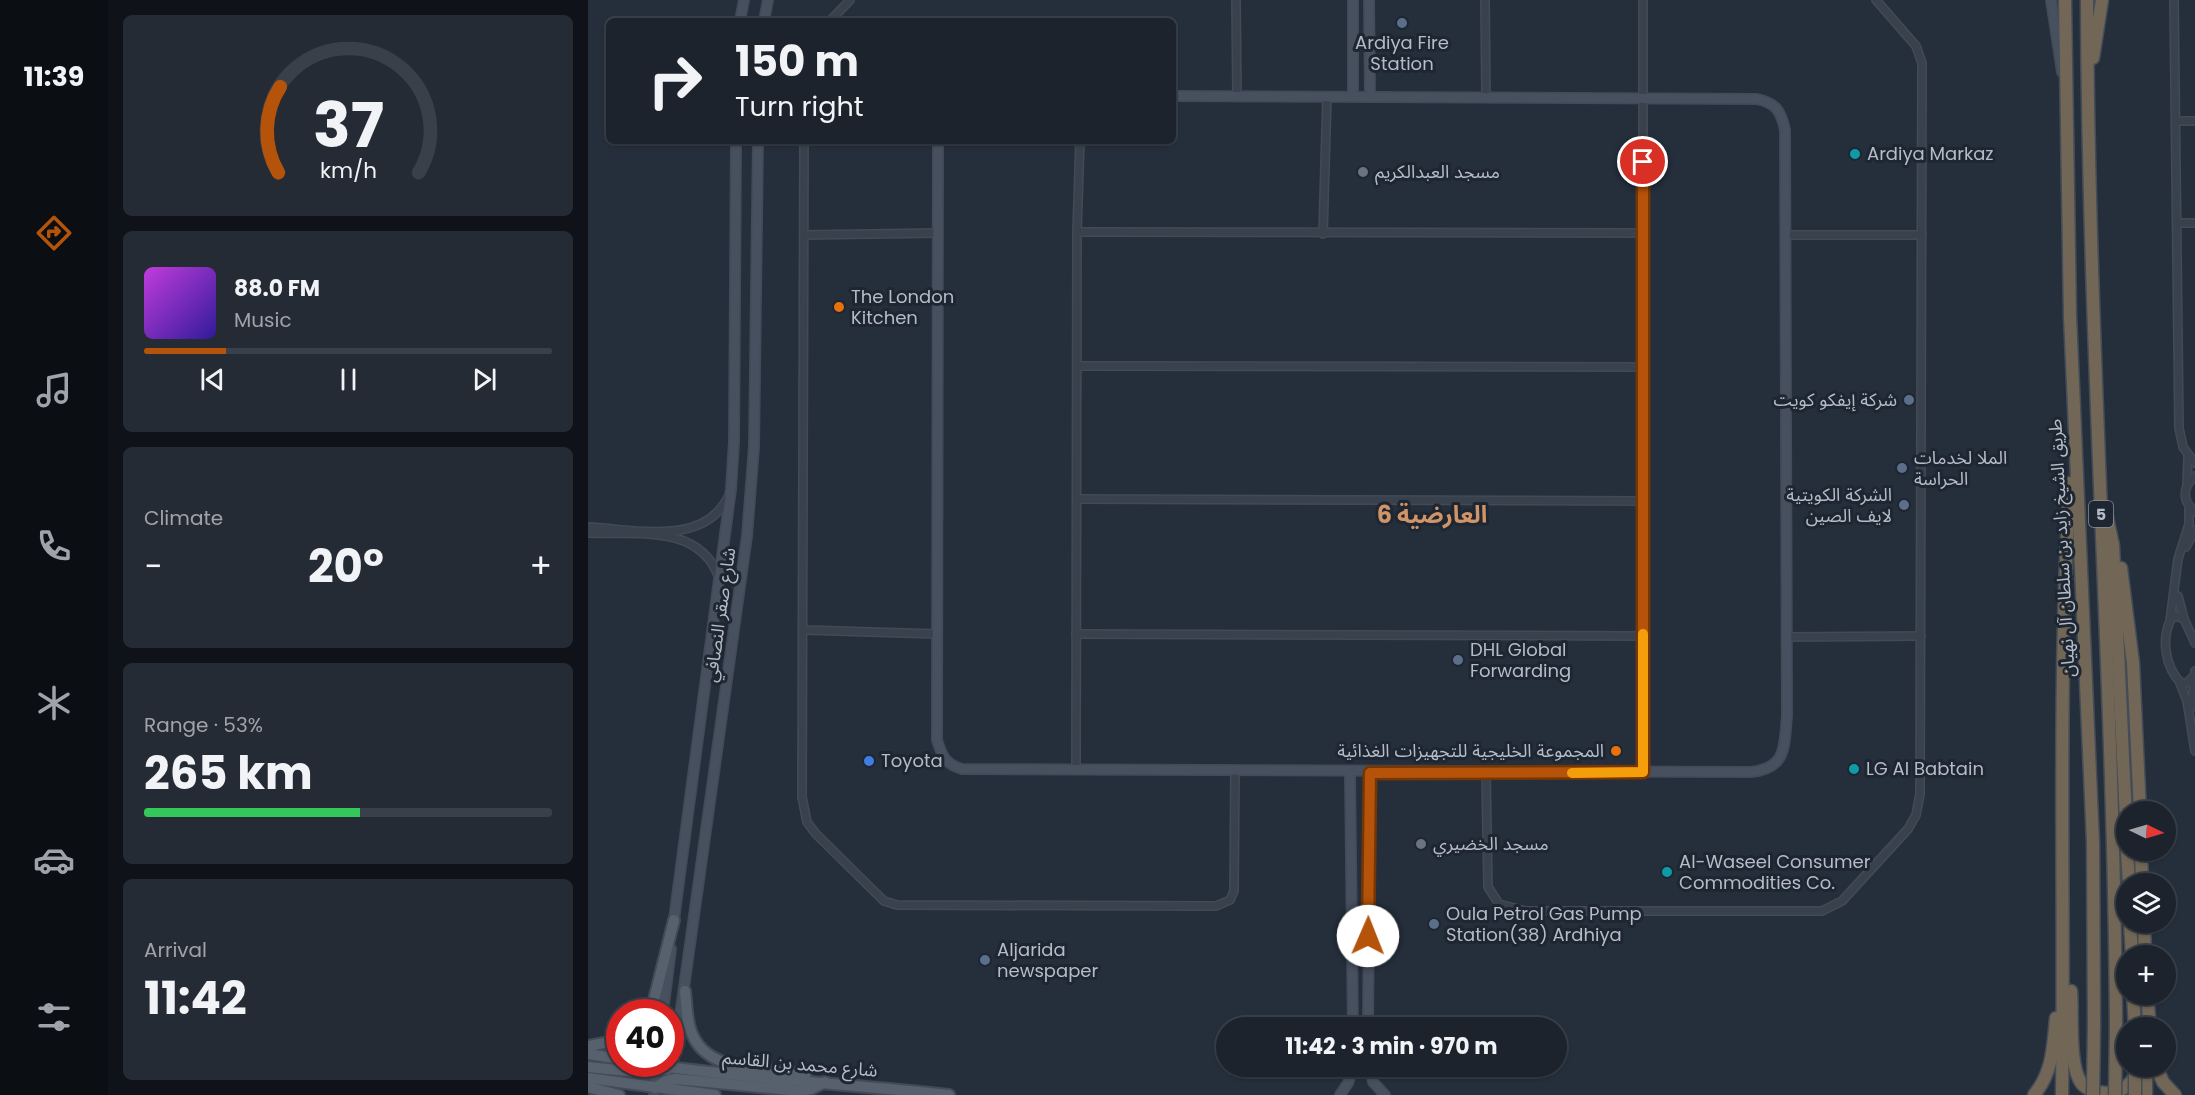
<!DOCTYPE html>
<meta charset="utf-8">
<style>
:root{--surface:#1c232d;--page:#252b35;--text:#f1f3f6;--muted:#a0a4aa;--line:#3a4049;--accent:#b45309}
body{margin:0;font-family:Poppins,"Noto Sans Arabic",sans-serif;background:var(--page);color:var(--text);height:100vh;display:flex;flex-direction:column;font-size:22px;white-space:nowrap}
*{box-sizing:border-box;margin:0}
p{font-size:20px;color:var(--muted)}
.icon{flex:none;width:33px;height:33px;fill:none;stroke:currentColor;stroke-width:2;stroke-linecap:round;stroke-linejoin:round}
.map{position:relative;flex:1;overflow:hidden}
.sheet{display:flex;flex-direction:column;gap:15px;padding:15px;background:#0f1319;width:480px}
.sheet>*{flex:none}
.hud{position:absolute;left:18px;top:18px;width:570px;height:126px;border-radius:9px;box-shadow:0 2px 4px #0004,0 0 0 2px var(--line);background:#1c232d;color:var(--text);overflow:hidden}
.needle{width:39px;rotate:95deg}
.controls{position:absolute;left:1528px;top:801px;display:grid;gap:12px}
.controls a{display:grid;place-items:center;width:60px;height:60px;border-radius:50%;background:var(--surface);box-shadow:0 2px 4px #0004,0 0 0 2px var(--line);font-size:30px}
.speed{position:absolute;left:18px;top:999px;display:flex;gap:12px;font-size:30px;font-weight:700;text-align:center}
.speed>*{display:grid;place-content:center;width:78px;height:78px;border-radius:50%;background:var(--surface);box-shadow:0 2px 4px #0004,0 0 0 2px var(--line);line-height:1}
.speed .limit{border:9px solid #d22;background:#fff;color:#111}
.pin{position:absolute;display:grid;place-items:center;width:51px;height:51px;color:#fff;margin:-26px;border:3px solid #fff;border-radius:50%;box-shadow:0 2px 6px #0007}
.me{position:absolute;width:66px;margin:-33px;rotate:1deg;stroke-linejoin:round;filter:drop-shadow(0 0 4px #0008)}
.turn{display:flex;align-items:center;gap:21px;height:126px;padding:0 30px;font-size:27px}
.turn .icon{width:78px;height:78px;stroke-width:2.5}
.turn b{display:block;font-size:42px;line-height:51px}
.big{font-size:45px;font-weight:700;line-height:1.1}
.sheet .card{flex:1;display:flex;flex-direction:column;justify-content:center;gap:9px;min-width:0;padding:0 21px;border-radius:9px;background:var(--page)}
.sheet .dial{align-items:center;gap:0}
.dial svg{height:156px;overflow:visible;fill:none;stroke:var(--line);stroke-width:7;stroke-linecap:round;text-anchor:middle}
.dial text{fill:var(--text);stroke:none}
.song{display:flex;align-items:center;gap:18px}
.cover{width:72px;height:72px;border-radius:9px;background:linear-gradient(135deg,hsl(290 70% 55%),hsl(250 70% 35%))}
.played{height:6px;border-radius:3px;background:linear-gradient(90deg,var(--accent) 20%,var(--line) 20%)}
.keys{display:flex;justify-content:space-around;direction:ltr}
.heat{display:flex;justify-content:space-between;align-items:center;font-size:33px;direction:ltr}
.charge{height:9px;border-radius:4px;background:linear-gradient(90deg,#34c759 53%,var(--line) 0)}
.trip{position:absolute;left:628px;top:1017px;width:351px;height:60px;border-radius:30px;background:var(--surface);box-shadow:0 2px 4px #0004,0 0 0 2px var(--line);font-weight:700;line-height:60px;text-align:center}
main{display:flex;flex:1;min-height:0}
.tab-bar{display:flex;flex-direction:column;width:108px;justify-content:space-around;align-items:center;background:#0b0e12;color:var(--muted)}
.tab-bar .icon{width:42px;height:42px}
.tab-bar .selected{color:var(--accent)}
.tab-bar b{font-size:27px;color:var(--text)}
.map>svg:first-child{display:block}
</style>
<main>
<nav class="tab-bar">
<b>11:39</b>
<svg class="icon selected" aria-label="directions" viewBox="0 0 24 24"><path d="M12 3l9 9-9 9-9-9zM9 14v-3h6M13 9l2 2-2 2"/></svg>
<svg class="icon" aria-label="music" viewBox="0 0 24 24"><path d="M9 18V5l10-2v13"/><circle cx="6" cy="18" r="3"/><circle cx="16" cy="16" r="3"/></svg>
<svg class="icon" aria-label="phone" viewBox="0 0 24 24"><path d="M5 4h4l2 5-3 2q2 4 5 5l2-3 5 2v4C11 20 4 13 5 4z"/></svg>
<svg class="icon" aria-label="climate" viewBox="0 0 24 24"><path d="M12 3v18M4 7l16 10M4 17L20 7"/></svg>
<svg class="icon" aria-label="car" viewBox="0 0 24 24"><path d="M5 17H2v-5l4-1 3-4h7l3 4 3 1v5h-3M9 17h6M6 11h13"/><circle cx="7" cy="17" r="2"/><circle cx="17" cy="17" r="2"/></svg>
<svg class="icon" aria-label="filters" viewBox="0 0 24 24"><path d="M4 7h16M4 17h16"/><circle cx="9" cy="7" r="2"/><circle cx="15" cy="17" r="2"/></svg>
</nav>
<section class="sheet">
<div class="card dial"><svg viewBox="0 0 100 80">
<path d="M14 69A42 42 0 1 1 86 69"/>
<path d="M14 69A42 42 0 0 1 15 25" stroke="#b45309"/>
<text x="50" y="56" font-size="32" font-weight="700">37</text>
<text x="50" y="72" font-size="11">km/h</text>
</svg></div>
<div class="card">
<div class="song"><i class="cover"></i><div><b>88.0 FM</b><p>Music</p></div></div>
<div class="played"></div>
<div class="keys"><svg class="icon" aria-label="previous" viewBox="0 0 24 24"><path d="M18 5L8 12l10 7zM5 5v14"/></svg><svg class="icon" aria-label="pause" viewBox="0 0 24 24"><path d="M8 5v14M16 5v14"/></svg><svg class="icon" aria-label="next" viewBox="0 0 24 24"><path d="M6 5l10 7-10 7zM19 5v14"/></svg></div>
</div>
<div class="card"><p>Climate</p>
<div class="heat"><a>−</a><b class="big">20°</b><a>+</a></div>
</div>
<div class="card"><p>Range · 53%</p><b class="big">265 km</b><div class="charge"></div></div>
<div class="card"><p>Arrival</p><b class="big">11:42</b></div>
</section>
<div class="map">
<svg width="1607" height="1095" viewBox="0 0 1607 1095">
<rect width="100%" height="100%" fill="#252f3c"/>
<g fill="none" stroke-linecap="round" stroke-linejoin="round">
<!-- street casing -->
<g stroke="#424a56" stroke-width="10">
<g id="street">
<path d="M648 0 649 96"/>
<path d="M897 0 898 96"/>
<path d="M1586 0 1591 428 1595 447 1607 463"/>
<path d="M242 21 262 0"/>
<path d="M1589 121H1607"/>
<path d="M216 141 214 797 219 822 228 834 296 901 309 905 628 906 642 900 646 891 647 771"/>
<path d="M1589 223H1607"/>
<path d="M489 232 1055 233"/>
<path d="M735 234 739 96"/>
<path d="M216 235 350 233"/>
<path d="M1198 235H1334"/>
<path d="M490 366 1055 367"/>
<path d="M1607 476C1594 487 1594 501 1607 512"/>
<path d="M1599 484 1600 457"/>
<path d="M490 499 1055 501"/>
<path d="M0 527C46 529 116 547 140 497"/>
<path d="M0 533C47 535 112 523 131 578"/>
<path d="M1598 547 1607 530"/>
<path d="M1590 596 1596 619"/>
<path d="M1582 621 1590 559 1601 524V507"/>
<path d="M216 630 349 634"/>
<path d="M488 634 1055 636"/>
<path d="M1198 637 1333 636"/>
<path d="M1605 677 1599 683H1593C1577 667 1573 639 1583 619L1588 616 1596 619 1607 643"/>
<path d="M1591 681 1599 701 1607 751"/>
<path d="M1604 707 1607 671"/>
<path d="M488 770 489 232 492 141"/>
<path d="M1055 772V0"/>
<path d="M898 773 900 887 911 904 937 911H1234L1254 901 1320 829 1328 815 1332 794 1334 63 1328 46 1288 0"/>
</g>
</g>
<!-- secondary casing -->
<g stroke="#424a56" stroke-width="12">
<g id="secondary">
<path d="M781 0 782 95"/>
<path d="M1463 0 1474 72"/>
<path d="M152 21 156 0"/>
<path d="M176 21 180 0"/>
<path d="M765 95V0"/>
<path d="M350 141 349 740C354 756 357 764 374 769L1163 772C1199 768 1196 747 1199 716L1197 130C1193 111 1188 103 1169 99L585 96"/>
<path d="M762 773 765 1028"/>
<path d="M85 927 143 489 146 442 148 141"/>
<path d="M75 1012 83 949"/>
<path d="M780 1028 782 773"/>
<path d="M782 1066 785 1082 797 1095"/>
<path d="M66 1095 69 1066"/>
<path d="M81 1095 159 536 166 447 170 141"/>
<path d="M752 1095 760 1083 765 1066"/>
</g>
</g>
<!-- primary casing -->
<g stroke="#424a56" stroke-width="14">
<g id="primary">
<path d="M97 991C99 1006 98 1023 105 1036 123 1075 182 1068 218 1074"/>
<path d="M63 1012 86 920"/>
<path d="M0 1046 32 1040"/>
<path d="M0 1054 32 1059"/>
<path d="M59 1064C159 1079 261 1084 361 1095"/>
<path d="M0 1067 58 1073 80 1069"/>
<path d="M0 1078 127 1095"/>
<path d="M0 1087 31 1095"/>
<path d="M67 1088 77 1081 88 1079 212 1091 223 1089 237 1082"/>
</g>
</g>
<!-- highway casing -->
<g stroke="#444c58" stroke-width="15">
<g id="highway">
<path d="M1477 0 1482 316 1505 843 1506 1025"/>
<path d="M1499 0C1500 343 1526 685 1528 1027"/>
<path d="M1505 58 1514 0"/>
<path d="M1518 513 1525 545 1539 841"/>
<path d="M1533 568 1545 663 1552 812"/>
<path d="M1539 850 1541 884"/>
<path d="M1553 850 1554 884"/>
<path d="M1542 922 1544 956"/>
<path d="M1556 922 1557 956"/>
<path d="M1483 991C1485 1014 1480 1066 1494 1084 1499 1090 1511 1093 1519 1093 1533 1093 1543 1084 1549 1073"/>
<path d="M1545 994 1547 1028"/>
<path d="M1559 994 1562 1028"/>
<path d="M1568 1066 1575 1082 1587 1095"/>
<path d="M1446 1095C1465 1072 1465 1047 1468 1018"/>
<path d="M1474 1095C1477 891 1469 687 1482 483"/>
<path d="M1558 1095V1066"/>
</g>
</g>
<!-- street -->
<use href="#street" stroke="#39414d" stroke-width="7"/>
<!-- secondary -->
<use href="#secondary" stroke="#47505f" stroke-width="9"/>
<!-- primary -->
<use href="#primary" stroke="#57606d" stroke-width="10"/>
<!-- highway -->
<use href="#highway" stroke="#726756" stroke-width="12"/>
<!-- highway-bridge casing -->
<g stroke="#444c58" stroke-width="15" stroke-linecap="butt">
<g id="highway-bridge">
<path d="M1547 1066V1095"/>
<path d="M1505 1095 1506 1025"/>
<path d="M1527 1095 1528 1027"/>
</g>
</g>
<!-- highway-bridge -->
<use href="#highway-bridge" stroke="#726756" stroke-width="12"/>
</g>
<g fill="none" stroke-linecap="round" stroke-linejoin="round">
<!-- route casing -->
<g stroke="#753606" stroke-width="15">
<path id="route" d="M780 936 782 773 1055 772V162"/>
</g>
<!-- route -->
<use href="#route" stroke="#b45309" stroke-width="10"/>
<!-- slow -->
<path stroke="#f59e0b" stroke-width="10" d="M984 773 1055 772V634"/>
</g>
<!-- markers -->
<g fill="#5c6f8a" stroke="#1e2632" stroke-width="2">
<circle cx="814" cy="23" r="6"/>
<circle cx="1321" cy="400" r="6"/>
<circle cx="1314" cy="468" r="6"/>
<circle cx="1316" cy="505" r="6"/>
<circle cx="870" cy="660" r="6"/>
<circle cx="846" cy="924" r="6"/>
<circle cx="397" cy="960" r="6"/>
</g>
<g fill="#0f9aa8" stroke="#1e2632" stroke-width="2">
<circle cx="1267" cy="154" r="6"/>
<circle cx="1266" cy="769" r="6"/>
<circle cx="1079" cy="872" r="6"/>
</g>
<g fill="#6b7280" stroke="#1e2632" stroke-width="2">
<circle cx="775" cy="172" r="6"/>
<circle cx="833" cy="844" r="6"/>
</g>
<g fill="#e8710a" stroke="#1e2632" stroke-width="2">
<circle cx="251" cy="307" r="6"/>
<circle cx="1028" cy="751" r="6"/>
</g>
<circle fill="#3f7fe0" stroke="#1e2632" stroke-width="2" cx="281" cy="761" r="6"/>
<g text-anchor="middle" stroke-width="6" stroke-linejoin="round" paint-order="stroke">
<!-- shield labels -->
<rect fill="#1e2632" stroke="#888f9b" stroke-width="1.5" x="1501" y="501" width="24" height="26" rx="4.5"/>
<g font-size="16" font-weight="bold" fill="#b5bcc8">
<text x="1513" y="520">5</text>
</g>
<!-- poi labels -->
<g font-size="18" fill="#b5bcc8" stroke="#1e2632" text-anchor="start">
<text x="814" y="49" text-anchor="middle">Ardiya Fire<tspan x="814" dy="21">Station</tspan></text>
<text x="1279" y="160">Ardiya Markaz</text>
<text x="787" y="178">مسجد العبدالكريم</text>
<text x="263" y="303">The London<tspan x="263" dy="21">Kitchen</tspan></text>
<text x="1309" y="406" text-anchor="end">شركة إيفكو كويت</text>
<text x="1326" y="464">الملا لخدمات<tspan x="1326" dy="21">الحراسة</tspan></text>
<text x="1304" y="501" text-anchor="end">الشركة الكويتية<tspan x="1304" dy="21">لايف الصين</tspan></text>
<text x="882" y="656">DHL Global<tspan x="882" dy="21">Forwarding</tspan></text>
<text x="1016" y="757" text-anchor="end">المجموعة الخليجية للتجهيزات الغذائية</text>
<text x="293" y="767">Toyota</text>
<text x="1278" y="775">LG Al Babtain</text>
<text x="845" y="850">مسجد الخضيري</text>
<text x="1091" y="868">Al-Waseel Consumer<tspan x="1091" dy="21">Commodities Co.</tspan></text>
<text x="858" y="920">Oula Petrol Gas Pump<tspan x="858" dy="21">Station(38) Ardhiya</tspan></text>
<text x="409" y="956">Aljarida<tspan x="409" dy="21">newspaper</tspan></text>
</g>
<!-- street labels -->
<g font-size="18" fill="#b5bcc8" stroke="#1e2632">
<text transform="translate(1474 548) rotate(-93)" y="6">طريق الشيخ زايد بن سلطان آل نهيان</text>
<text transform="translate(132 615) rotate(-82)" y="6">شارع صقر النصافي</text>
<text transform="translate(212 1064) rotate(5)" y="6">شارع محمد بن القاسم</text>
</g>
<!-- district labels -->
<g font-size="24" font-weight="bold" fill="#cf9468" stroke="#1e2632">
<text x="844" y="523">العارضية 6</text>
</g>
</g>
</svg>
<div class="controls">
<a><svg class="needle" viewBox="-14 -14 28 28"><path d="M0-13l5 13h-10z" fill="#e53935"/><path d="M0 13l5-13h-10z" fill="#a0a4aa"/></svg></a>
<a><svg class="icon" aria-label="layers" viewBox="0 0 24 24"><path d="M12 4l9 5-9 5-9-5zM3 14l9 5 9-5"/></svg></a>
<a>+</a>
<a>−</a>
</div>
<div class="speed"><div class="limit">40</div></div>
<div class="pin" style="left:1055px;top:162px;background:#d93025"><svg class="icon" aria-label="arrive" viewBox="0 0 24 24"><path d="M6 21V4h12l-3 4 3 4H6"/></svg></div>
<svg class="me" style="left:780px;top:936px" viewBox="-20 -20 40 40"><circle r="19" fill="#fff"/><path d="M0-13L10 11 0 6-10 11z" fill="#b45309"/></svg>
<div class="trip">11:42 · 3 min · 970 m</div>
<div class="hud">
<div class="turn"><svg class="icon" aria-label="right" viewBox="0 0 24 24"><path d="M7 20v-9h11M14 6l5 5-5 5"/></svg><div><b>150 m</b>Turn right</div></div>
</div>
</div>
</main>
